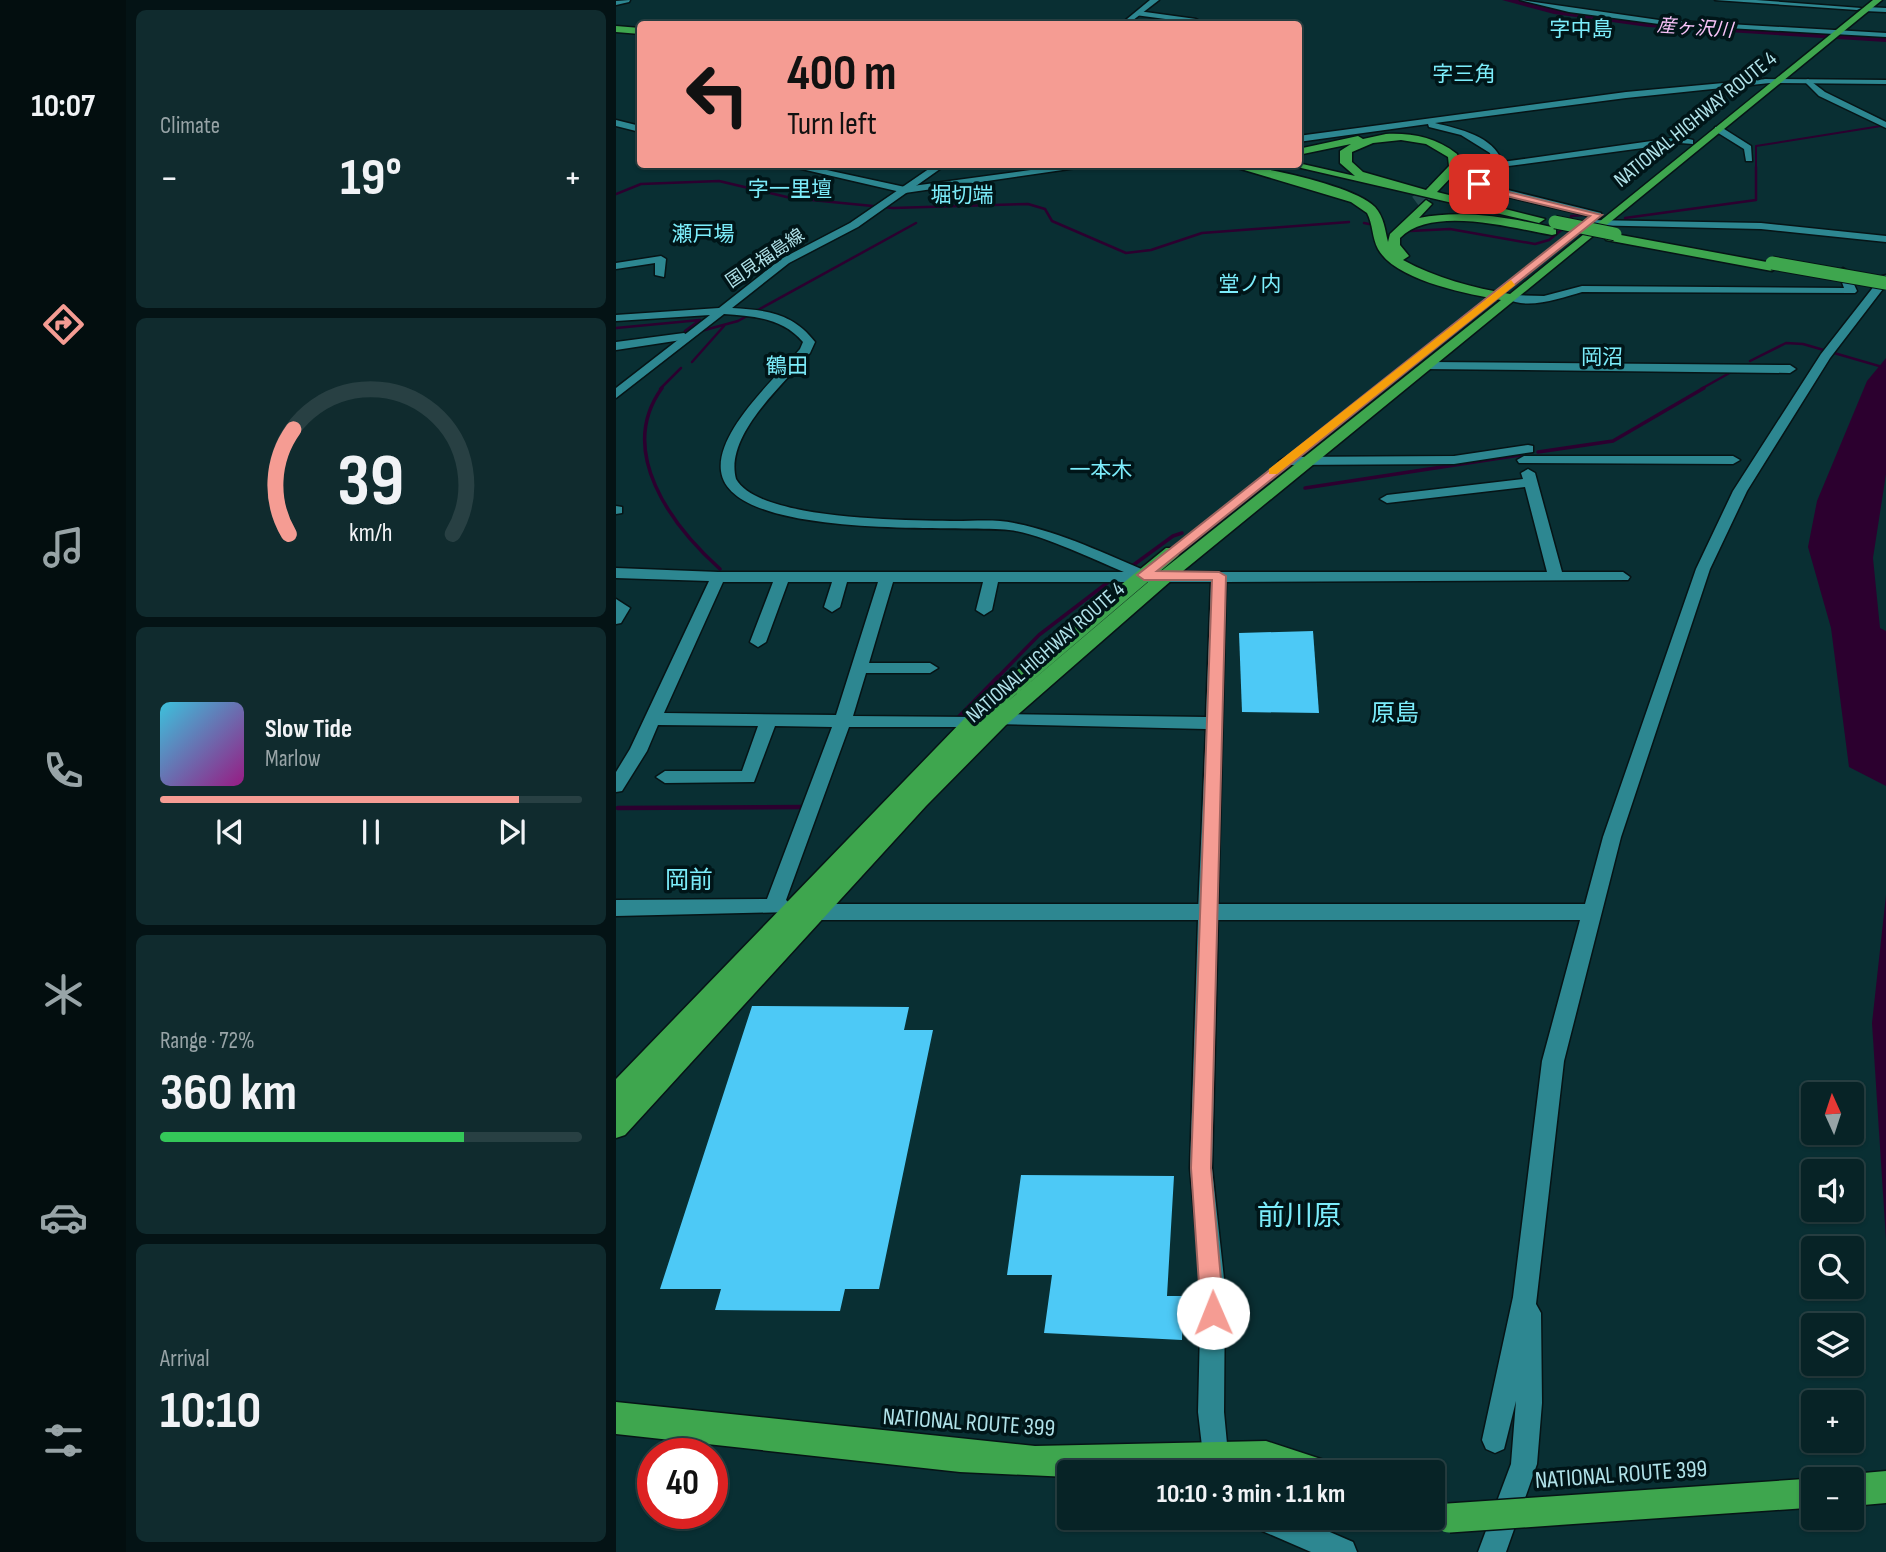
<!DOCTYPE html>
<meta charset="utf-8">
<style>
:root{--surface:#072326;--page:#102b2e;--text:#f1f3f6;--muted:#98a4a7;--line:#284043;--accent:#f59c93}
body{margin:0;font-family:"Sofia Sans Condensed","Noto Sans JP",sans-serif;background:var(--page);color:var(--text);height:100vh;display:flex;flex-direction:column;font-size:26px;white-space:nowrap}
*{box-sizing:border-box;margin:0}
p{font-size:23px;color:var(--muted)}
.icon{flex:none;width:38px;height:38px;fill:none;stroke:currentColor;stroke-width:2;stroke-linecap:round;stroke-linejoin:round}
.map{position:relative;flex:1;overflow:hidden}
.side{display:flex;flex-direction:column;gap:10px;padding:10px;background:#041315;width:490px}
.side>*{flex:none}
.guide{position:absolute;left:21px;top:21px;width:665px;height:147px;border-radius:7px;box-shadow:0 2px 5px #0004,0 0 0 2px var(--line);background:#f59c93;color:#111;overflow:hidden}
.needle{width:46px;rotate:357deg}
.tools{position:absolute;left:1185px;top:1082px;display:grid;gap:14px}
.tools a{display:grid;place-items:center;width:63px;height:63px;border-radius:7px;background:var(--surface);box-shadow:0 2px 5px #0004,0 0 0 2px var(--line);font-size:35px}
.speed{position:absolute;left:21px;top:1438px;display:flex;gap:14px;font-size:35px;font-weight:700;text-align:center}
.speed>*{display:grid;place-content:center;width:91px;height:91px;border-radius:50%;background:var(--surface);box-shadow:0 2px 5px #0004,0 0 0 2px var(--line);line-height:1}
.speed .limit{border:10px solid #d22;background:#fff;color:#111}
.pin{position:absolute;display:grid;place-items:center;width:60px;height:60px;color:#fff;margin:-30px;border-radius:14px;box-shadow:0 4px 10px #0006}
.me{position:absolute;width:77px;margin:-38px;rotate:359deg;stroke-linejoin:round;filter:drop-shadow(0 0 5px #0008)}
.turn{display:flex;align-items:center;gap:24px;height:147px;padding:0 35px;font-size:32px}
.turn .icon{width:91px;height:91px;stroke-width:2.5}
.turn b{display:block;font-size:49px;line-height:60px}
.big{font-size:52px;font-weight:700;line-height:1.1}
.side .tile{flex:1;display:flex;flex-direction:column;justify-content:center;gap:10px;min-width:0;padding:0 24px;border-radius:10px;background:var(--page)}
.side .dial{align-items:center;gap:0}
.dial svg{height:182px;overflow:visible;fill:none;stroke:var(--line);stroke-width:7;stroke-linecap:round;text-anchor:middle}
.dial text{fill:var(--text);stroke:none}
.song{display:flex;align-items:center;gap:21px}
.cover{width:84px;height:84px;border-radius:10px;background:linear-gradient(135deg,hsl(190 70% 55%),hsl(310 70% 35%))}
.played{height:7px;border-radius:4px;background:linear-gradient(90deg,var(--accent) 85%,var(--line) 85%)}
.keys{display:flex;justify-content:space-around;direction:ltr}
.heat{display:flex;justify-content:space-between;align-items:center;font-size:38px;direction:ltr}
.charge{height:10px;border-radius:5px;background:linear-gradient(90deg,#34c759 72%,var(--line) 0)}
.trip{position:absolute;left:441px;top:1460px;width:388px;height:70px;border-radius:7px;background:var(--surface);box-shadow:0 2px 5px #0004,0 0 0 2px var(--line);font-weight:700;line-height:70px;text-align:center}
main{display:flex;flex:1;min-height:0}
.tab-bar{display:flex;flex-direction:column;width:126px;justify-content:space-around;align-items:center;background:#030e0f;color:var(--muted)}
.tab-bar .icon{width:49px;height:49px}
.tab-bar .on{color:var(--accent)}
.tab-bar b{font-size:32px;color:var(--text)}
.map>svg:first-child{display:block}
</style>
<main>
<nav class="tab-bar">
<b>10:07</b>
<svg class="icon on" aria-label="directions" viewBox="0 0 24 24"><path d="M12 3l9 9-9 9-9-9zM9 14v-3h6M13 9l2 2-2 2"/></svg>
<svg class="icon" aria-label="music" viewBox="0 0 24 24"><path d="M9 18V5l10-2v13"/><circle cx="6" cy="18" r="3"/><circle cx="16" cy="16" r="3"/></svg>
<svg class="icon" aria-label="phone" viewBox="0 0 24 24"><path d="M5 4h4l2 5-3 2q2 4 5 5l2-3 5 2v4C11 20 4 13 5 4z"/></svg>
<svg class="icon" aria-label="climate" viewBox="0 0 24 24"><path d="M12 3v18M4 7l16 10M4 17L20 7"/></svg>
<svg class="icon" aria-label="car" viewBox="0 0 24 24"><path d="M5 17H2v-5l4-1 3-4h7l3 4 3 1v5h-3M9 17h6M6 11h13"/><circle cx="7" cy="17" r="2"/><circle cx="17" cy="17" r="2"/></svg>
<svg class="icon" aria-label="filters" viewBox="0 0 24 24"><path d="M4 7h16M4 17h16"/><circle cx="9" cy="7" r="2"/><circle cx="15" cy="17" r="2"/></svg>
</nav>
<section class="side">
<div class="tile"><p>Climate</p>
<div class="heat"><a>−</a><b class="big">19°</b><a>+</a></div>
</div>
<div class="tile dial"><svg viewBox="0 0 100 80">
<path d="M14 69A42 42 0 1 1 86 69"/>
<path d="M14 69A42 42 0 0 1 16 23" stroke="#f59c93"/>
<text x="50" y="56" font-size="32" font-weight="700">39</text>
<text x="50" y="72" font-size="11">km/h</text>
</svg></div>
<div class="tile">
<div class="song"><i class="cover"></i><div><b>Slow Tide</b><p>Marlow</p></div></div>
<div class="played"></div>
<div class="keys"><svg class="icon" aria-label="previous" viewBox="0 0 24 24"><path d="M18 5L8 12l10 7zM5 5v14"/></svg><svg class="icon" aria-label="pause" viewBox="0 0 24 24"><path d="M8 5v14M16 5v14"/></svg><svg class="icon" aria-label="next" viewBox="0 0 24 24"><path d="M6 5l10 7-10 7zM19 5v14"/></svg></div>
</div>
<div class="tile"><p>Range · 72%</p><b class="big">360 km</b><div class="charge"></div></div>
<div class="tile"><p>Arrival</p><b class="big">10:10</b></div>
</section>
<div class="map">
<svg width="1270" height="1552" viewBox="0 0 1270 1552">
<rect width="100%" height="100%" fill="#092f33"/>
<!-- water -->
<g fill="#2c002f">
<path d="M1270 358V474L1257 558 1264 628 1270 631V845V786L1233 767 1215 628 1192 547 1201 501 1251 381Z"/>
<path d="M1270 895V1240L1256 1023Z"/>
</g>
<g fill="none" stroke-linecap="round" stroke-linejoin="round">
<!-- stream-far3 -->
<path stroke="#2c002f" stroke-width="2" d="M1140 169V146L1265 126"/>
<!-- stream-far2 -->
<g stroke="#2c002f" stroke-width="2.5">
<path d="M0 194 25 184 103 181 175 198 277 208 412 204 429 209 436 221 510 253 535 250 586 233 733 222"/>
<path d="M1009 218 1140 200V167"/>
<path d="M955 222V216L967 215"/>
<path d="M748 223 753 224"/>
<path d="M794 231 834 229 919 244 933 240 948 228"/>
<path d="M0 328 84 320 69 331"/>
<path d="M85 331 122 321 300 223"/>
<path d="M1134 361 1170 343 1187 344 1270 368"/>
<path d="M76 362 108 326"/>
<path d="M44 389 65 368"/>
<path d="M1085 389 1117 371"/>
</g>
<!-- stream-far1 -->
<g stroke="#2c002f" stroke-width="3.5">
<path d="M46 388C0 451 55 525 104 569"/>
<path d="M922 452 997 441 1088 388"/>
<path d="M689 488 904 455"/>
<path d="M516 566 557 536 566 533"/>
<path d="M381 678 423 635 495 580"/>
</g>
<!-- stream -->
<g stroke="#2c002f" stroke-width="4.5">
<path d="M341 719 382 677"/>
<path d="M2 808 190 807"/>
</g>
<!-- river -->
<path fill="#2c002f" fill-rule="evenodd" d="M886 0H906L1032 20 1270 36V42L1032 27 938 14Z"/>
</g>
<!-- building -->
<g fill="#4dc9f6">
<path d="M697 631 703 713 626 712 623 633Z"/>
<path d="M136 1006 293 1007 288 1030H317L263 1289H229L224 1311 99 1310 105 1289H44Z"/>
<path d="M405 1175 558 1176 551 1296H567L566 1340 428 1333 436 1275H391Z"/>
</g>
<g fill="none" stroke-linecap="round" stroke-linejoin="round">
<!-- highway-tunnel -->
<path stroke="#224a4e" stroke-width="13" stroke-dasharray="13 6" stroke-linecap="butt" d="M800 202 816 190"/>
<!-- street casing -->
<g stroke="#061416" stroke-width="3">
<g id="street">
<path d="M904 0 1043 20 1270 33V37L1043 24 953 12Z"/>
<path d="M1099 0H1140L1245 8 1241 10Z"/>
<path d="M1251 7 1270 8V12L1248 11Z"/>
<path d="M522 11 580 19 584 21 580 23 519 15Z"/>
<path d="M1151 79 1154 83 1010 98 819 123C843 129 878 136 886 162L1064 137 1077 140V144L1064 143 885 167 868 184 985 213V217L981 218 862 190 858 184 877 165 874 153 845 135 813 127 812 124 682 142V136L1010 92Z"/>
<path d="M1192 79 1209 92 1270 122V128L1203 96 1188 81Z"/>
<path d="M0 120 24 126V132L0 126Z"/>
<path d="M1099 127H1105L1135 146 1136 161H1130L1128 149 1099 131Z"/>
<path d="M164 164H183L289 187 459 164H488L289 193Z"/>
<path d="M972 220 1145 223 1270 236V242L1145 229 968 225V221Z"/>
<path d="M45 256 50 259 48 277 39 275V263L0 269V263Z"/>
<path d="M1227 268 1232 271 1241 291 1239 293 966 292C945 298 910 311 890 298L896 295 928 296 966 286 1228 288 1222 271Z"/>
<path d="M1270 275V285L1214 358 1131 491 1094 569 1005 837 948 1061 920 1304 925 1313 926 1403 921 1464 890 1552H862L895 1464 900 1401 888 1449 879 1453 870 1449 866 1440 897 1297 926 1061 964 920H592L585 918 582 912 590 729 377 724 375 720 377 716 383 714 590 717 595 582H382L376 610 368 615 360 610 367 582H277L253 663H314L322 668 314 673H250L237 716 356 717 364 723 362 727H233L170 900 178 907 175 912 0 916V900L151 899 216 727 159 726 138 782 49 783 40 777 49 771H126L142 726 42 725 31 751 6 791 0 792V772L14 749 93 581 0 578V568L102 572H931L909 487 771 503 764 499 771 495 907 479 905 473 912 469 919 473 946 572H1007L1014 577 1012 580 610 582 602 904H969L987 837 1080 569 1117 491 1205 354 1266 276ZM107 582H157L134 642 142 647 150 642 172 582H216L208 607 216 612 224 607 231 582H262L220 715 48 713Z"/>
<path d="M68 333 74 337 72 339 0 350V342Z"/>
<path d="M813 362 1174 365 1180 369 1174 373 809 369V363Z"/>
<path d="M912 445 917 446V452L838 464 670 465 663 461 670 457 838 456Z"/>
<path d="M908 456H1117L1124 460 1117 464 903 463 901 460Z"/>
<path d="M0 506 6 507V513L0 514Z"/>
<path d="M0 599 14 608 5 623 0 624Z"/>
</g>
</g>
<!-- secondary casing -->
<g stroke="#061416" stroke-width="3">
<g id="secondary">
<path d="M14 0 13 2 0 5V1Z"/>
<path d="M534 0H543L512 24H505Z"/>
<path d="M1148 79 1270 80V84L1151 83Z"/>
<path d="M320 164H331L242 227 173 263 116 308C150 310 177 313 199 342L194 353C168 384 108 435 120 479 143 521 295 520 340 521 358 521 380 519 398 523 445 532 489 554 533 572V578H523C488 565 428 534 393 530 341 525 114 541 105 471 100 431 160 378 184 349L187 342C167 318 138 316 108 314L0 398V388L94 315 0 321V315L103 308 165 259 234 223Z"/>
<path d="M198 904H592L599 906 602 912 596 1168 609 1288 608 1412 613 1465 611 1472H589L582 1412 585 1288 574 1168 582 920H198L191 918 188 912 191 906Z"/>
<path d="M633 1517H679L737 1542 741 1552H695L637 1527Z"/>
</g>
</g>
<!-- highway casing -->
<g stroke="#061416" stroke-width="3">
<g id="highway">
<path d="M1257 0H1266L556 580 390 725 310 806 9 1135 0 1138V1079L349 718 408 664 550 548H562L565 552 562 556 391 702 544 572 885 300C852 294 780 281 762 249 756 238 757 224 751 213L735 202 608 164C638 164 738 185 759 207 768 217 769 230 772 242L774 234 810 200 816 204 803 218C848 209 896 218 940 228V234L936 235C896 228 816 205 784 238V245L793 256 787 260C820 278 857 288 894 294Z"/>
<path d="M0 26 24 28V34L0 32Z"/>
<path d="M770 134C796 133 819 137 841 154L845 167 821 192 929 219 923 223 668 164 682 163 739 176 724 163V151L735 144 682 155V149L742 136 747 139ZM785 140 810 144 832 157 833 166 810 190 747 172 736 162V152L757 143Z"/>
<path d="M994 233 1156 263 1162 267 1156 271 990 240 988 237Z"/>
<path d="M0 1402 419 1446 650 1441 711 1461 716 1472H453V1477L344 1472 0 1434Z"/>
<path d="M1270 1471V1503L1236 1506V1479H1225L1236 1474Z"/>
</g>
</g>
<!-- street -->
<use href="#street" fill="#2d8791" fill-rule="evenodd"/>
<!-- secondary -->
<use href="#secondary" fill="#2d8791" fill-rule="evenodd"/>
<!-- highway -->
<use href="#highway" fill="#3ea64e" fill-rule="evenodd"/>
<!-- highway-bridge-far1 casing -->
<g stroke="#061416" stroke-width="15" stroke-linecap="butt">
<g id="highway-bridge-far1">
<path d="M939 222 999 234"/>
<path d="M1156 263 1270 283"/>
</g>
</g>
<!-- highway-bridge casing -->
<g stroke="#061416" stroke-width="32" stroke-linecap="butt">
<path id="highway-bridge" d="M833 1518 1197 1493"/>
</g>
<!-- highway-bridge-far1 -->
<use href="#highway-bridge-far1" stroke="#3ea64e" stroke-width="13"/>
<!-- highway-bridge -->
<use href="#highway-bridge" stroke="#3ea64e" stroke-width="29"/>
</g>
<!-- route -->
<path fill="#f59c93" stroke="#9f6560" stroke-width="2" d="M863 182 868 186 986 215 541 571 603 572 610 576 595 1168 608 1313 604 1321 597 1324 589 1321 585 1313 575 1168 596 580H528L521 575 974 216 861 189 858 184Z"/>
<!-- slow -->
<path fill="#f59e0b" d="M895 280 899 285 661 474H653V469Z"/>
<g text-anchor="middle" stroke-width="7" stroke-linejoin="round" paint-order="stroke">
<!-- far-street labels -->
<g font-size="18" fill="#b0e2e9" stroke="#001518">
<text transform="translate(149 258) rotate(-34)" y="6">国見福島線</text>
</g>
<!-- far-water labels -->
<g font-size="19" font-style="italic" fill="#fac4fa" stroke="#001518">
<text transform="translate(1079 27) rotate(4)" y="7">産ヶ沢川</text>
</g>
<!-- far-quarter labels -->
<g font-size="21" fill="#7cedfb" stroke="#001518">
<text x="965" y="36">字中島</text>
<text x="848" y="81">字三角</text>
<text x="174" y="196">字一里壇</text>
<text x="346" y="202">堀切端</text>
<text x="87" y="241">瀬戸場</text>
<text x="634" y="291">堂ノ内</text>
<text x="986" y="364">岡沼</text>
<text x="171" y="373">鶴田</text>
<text x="485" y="477">一本木</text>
</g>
<!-- street labels -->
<g font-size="21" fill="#b0e2e9" stroke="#001518">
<text transform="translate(1079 119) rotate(-39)" y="7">NATIONAL HIGHWAY ROUTE 4</text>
<text transform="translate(429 652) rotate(-41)" y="7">NATIONAL HIGHWAY ROUTE 4</text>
</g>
<!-- quarter labels -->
<g font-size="24" fill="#7cedfb" stroke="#001518">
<text x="779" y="721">原島</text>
<text x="73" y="888">岡前</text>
</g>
<!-- near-street labels -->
<g font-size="24" fill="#b0e2e9" stroke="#001518">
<text transform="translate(353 1422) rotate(4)" y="8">NATIONAL ROUTE 399</text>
<text transform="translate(1005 1474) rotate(-4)" y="8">NATIONAL ROUTE 399</text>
</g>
<!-- near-quarter labels -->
<g font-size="28" fill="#7cedfb" stroke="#001518">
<text x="683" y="1225">前川原</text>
</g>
</g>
</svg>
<div class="tools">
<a><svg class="needle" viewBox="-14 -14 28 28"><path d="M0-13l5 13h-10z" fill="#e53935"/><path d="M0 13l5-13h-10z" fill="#98a4a7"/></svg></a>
<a><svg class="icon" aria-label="sound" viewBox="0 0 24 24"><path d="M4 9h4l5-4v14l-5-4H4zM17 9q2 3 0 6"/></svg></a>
<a><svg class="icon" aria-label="search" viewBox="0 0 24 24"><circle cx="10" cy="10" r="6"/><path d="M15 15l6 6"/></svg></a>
<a><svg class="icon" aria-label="layers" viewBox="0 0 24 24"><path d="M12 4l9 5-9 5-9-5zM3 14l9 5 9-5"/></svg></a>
<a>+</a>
<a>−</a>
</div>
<div class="speed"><div class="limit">40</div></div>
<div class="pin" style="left:863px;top:184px;background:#d93025"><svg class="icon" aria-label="arrive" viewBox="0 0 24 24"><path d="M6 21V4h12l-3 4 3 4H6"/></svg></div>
<svg class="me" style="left:597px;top:1313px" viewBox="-20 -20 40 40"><circle r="19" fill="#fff"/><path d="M0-13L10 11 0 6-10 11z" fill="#f59c93"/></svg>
<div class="trip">10:10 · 3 min · 1.1 km</div>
<div class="guide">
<div class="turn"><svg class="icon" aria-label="left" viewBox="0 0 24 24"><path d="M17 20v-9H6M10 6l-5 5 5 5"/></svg><div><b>400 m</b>Turn left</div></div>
</div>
</div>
</main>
